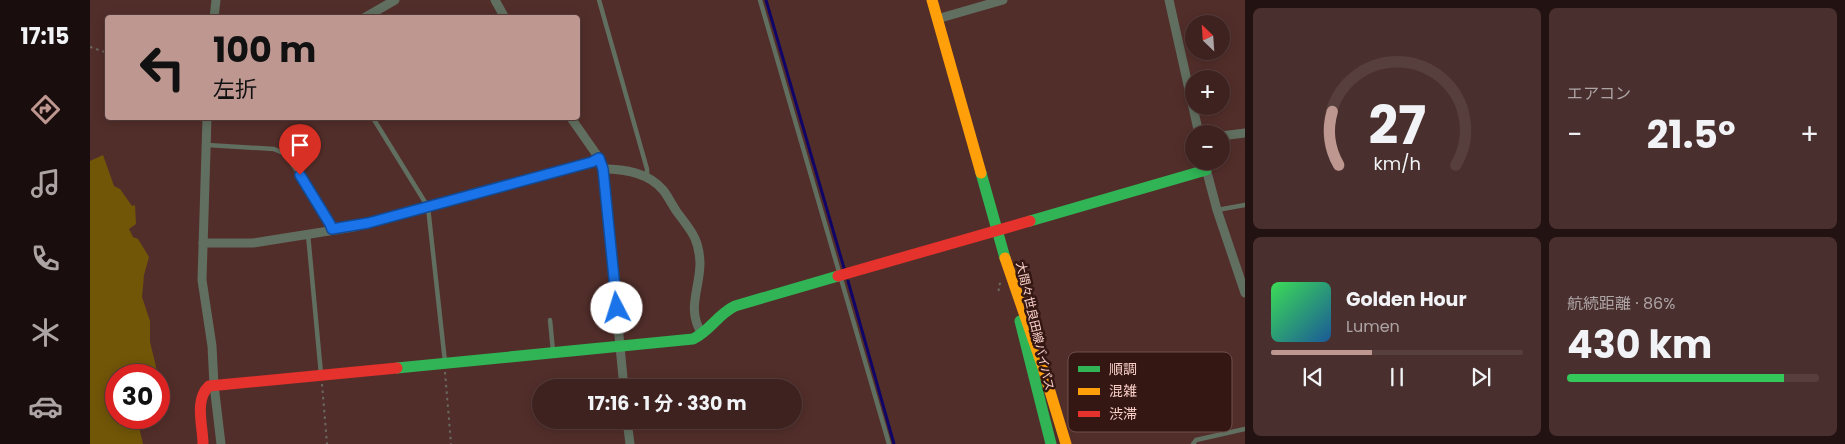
<!DOCTYPE html>
<html lang="ja">
<meta charset="utf-8">
<style>
:root{--surface:#3e2220;--page:#492f2d;--text:#f1f3f6;--muted:#ada4a5;--line:#573f3e;--accent:#bf9791}
body{margin:0;font-family:Poppins,"Noto Sans JP",sans-serif;background:var(--page);color:var(--text);height:100vh;display:flex;flex-direction:column;font-size:19px;white-space:nowrap}
*{box-sizing:border-box;margin:0}
p{font-size:16px;color:var(--muted)}
.icon{flex:none;width:28px;height:28px;fill:none;stroke:currentColor;stroke-width:2;stroke-linecap:round;stroke-linejoin:round}
.map{position:relative;flex:1;overflow:hidden}
.side{display:flex;flex-direction:column;gap:8px;padding:8px;background:#221312;width:600px}
.side>*{flex:none}
.guide{position:absolute;left:15px;top:15px;width:475px;height:105px;border-radius:5px;box-shadow:0 2px 12px #0003,0 0 0 1px var(--line);background:#bf9791;color:#111;overflow:hidden}
.needle{width:32px;rotate:335deg}
.buttons{position:absolute;left:1095px;top:15px;display:grid;gap:10px}
.buttons a{display:grid;place-items:center;width:45px;height:45px;border-radius:50%;background:var(--surface);box-shadow:0 2px 12px #0003,0 0 0 1px var(--line);font-size:25px}
.speed{position:absolute;left:15px;top:364px;display:flex;gap:10px;font-size:25px;font-weight:700;text-align:center}
.speed>*{display:grid;place-content:center;width:65px;height:65px;border-radius:50%;background:var(--surface);box-shadow:0 2px 12px #0003,0 0 0 1px var(--line);line-height:1}
.speed .limit{border:8px solid #d22;background:#fff;color:#111}
.pin{position:absolute;display:grid;place-items:center;width:42px;height:42px;color:#fff;margin:-51px -21px;border-radius:50% 50% 50% 0;rotate:-45deg;box-shadow:0 0 5px #0007}
.pin .icon{rotate:45deg}
.me{position:absolute;width:55px;margin:-28px;rotate:355deg;stroke-linejoin:round;filter:drop-shadow(0 0 4px #0008)}
.turn{display:flex;align-items:center;gap:18px;height:105px;padding:0 25px;font-size:22px}
.turn .icon{width:65px;height:65px;stroke-width:2.5}
.turn b{display:block;font-size:35px;line-height:42px}
.big{font-size:38px;font-weight:700;line-height:1.1}
.side .card{flex:1;display:flex;flex-direction:column;justify-content:center;gap:8px;min-width:0;padding:0 18px;border-radius:8px;background:var(--page)}
.side .dial{align-items:center;gap:0}
.dial svg{height:130px;overflow:visible;fill:none;stroke:var(--line);stroke-width:7;stroke-linecap:round;text-anchor:middle}
.dial text{fill:var(--text);stroke:none}
.song{display:flex;align-items:center;gap:15px}
.cover{width:60px;height:60px;border-radius:8px;background:linear-gradient(135deg,hsl(130 70% 55%),hsl(210 70% 35%))}
.played{height:5px;border-radius:2px;background:linear-gradient(90deg,var(--accent) 40%,var(--line) 40%)}
.keys{display:flex;justify-content:space-around;direction:ltr}
.heat{display:flex;justify-content:space-between;align-items:center;font-size:28px;direction:ltr}
.charge{height:8px;border-radius:4px;background:linear-gradient(90deg,#34c759 86%,var(--line) 0)}
.side .tiles{flex:1;display:grid;gap:8px;grid-template-columns:repeat(2,1fr)}
.trip{position:absolute;left:442px;top:379px;width:270px;height:50px;border-radius:25px;background:var(--surface);box-shadow:0 2px 12px #0003,0 0 0 1px var(--line);font-weight:700;line-height:50px;text-align:center}
main{display:flex;flex:1;min-height:0}
.menu{display:flex;flex-direction:column;width:90px;justify-content:space-around;align-items:center;background:#190e0d;color:var(--muted)}
.menu .icon{width:35px;height:35px}
.menu .current{color:var(--accent)}
.menu b{font-size:22px;color:var(--text)}
.map>svg:first-child{display:block}
</style>
<main>
<nav class="menu">
<b>17:15</b>
<svg class="icon current" aria-label="directions" viewBox="0 0 24 24"><path d="M12 3l9 9-9 9-9-9zM9 14v-3h6M13 9l2 2-2 2"/></svg>
<svg class="icon" aria-label="music" viewBox="0 0 24 24"><path d="M9 18V5l10-2v13"/><circle cx="6" cy="18" r="3"/><circle cx="16" cy="16" r="3"/></svg>
<svg class="icon" aria-label="phone" viewBox="0 0 24 24"><path d="M5 4h4l2 5-3 2q2 4 5 5l2-3 5 2v4C11 20 4 13 5 4z"/></svg>
<svg class="icon" aria-label="climate" viewBox="0 0 24 24"><path d="M12 3v18M4 7l16 10M4 17L20 7"/></svg>
<svg class="icon" aria-label="car" viewBox="0 0 24 24"><path d="M5 17H2v-5l4-1 3-4h7l3 4 3 1v5h-3M9 17h6M6 11h13"/><circle cx="7" cy="17" r="2"/><circle cx="17" cy="17" r="2"/></svg>
</nav>
<div class="map">
<svg width="1155" height="444" viewBox="0 0 1155 444">
<rect width="100%" height="100%" fill="#522e2a"/>
<!-- forest -->
<path fill="#715608" d="M13 155 24 186 30 189 42 206 45 205 46 224 39 229 43 237 48 239 59 257 54 275 52 297 60 321V342L68 375H26V418H47L53 444H0V161Z"/>
<g fill="none" stroke-linecap="round" stroke-linejoin="round">
<!-- stream -->
<g stroke="#110467" stroke-width="3">
<path d="M676 0 754 268"/>
<path d="M758 281 804 444"/>
</g>
<!-- path -->
<g stroke="#6a695f" stroke-width="2" stroke-dasharray="2.5 4" stroke-linecap="butt">
<path d="M0 47 18 53"/>
<path d="M909 291 908 287 911 282"/>
<path d="M355 372 361 444"/>
<path d="M232 384 237 444"/>
</g>
<!-- lane -->
<g stroke="#616f60" stroke-width="4.5">
<path d="M509 0 557 169V177"/>
<path d="M670 0 799 444"/>
<path d="M217 17V18"/>
<path d="M283 118 338 207 355 362"/>
<path d="M117 145 184 149 193 153 199 159 241 224 242 229"/>
<path d="M1127 210 1155 205"/>
<path d="M218 234 231 374"/>
<path d="M460 320 463 351"/>
<path d="M1103 444 1106 440 1155 429"/>
</g>
<!-- street -->
<g stroke="#616f60" stroke-width="9">
<path d="M405 0 415 18"/>
<path d="M1079 0 1109 134"/>
<path d="M124 18 126 0"/>
<path d="M274 18 305 0"/>
<path d="M847 19 913 0"/>
<path d="M117 118 112 280 122 346 124 385 131 444"/>
<path d="M481 118 509 158 513 169 534 388"/>
<path d="M1131 136 1155 133"/>
<path d="M1114 161 1127 210 1155 293"/>
<path d="M513 169C534 169 558 172 573 190 578 196 582 205 587 212 601 231 609 238 610 263 610 289 596 309 612 334"/>
<path d="M113 243H163L264 227 502 162 509 158"/>
<path d="M537 420 540 444"/>
</g>
<!-- fast -->
<g stroke="#30b455" stroke-width="11">
<path d="M891 173 915 258"/>
<path d="M940 221 1116 170"/>
<path d="M930 321 961 444"/>
<path d="M307 368 603 339C620 331 628 314 645 306L748 276"/>
</g>
<!-- slow -->
<g stroke="#ff9f0a" stroke-width="11">
<path d="M842 0 891 173"/>
<path d="M915 258 952 365 976 444"/>
</g>
<!-- jam -->
<g stroke="#e5322d" stroke-width="11">
<path d="M748 276 940 221"/>
<path d="M113 444C113 426 104 400 119 386L307 368"/>
</g>
</g>
<g fill="none" stroke-linecap="round" stroke-linejoin="round">
<!-- route casing -->
<g stroke="#114b97" stroke-width="12">
<path id="route" d="M210 175 240 224 242 229 278 223 502 162 509 158 513 169 527 308"/>
</g>
<!-- route -->
<use href="#route" stroke="#1a73e8" stroke-width="9"/>
</g>
<g text-anchor="middle" stroke-width="5" stroke-linejoin="round" paint-order="stroke">
<!-- street labels -->
<g font-size="12" fill="#fad0c9" stroke="#341713">
<text transform="translate(945 326) rotate(77)" y="4">大間々世良田線バイパス</text>
</g>
</g>
<!-- legend -->
<rect x="978" y="352" width="164" height="80" rx="8" fill="#341713" stroke="#6f4e4a" stroke-width="1"/>
<rect x="988" y="366" width="22" height="6" fill="#30b455"/>
<rect x="988" y="388" width="22" height="7" fill="#ff9f0a"/>
<rect x="988" y="411" width="22" height="6" fill="#e5322d"/>
<g font-size="14" fill="#fad0c9">
<text x="1019" y="374">順調</text>
<text x="1019" y="396">混雑</text>
<text x="1019" y="419">渋滞</text>
</g>
</svg>
<div class="buttons">
<a><svg class="needle" viewBox="-14 -14 28 28"><path d="M0-13l5 13h-10z" fill="#e53935"/><path d="M0 13l5-13h-10z" fill="#ada4a5"/></svg></a>
<a>+</a>
<a>−</a>
</div>
<div class="speed"><div class="limit">30</div></div>
<div class="pin" style="left:210px;top:175px;background:#d93025"><svg class="icon" aria-label="arrive" viewBox="0 0 24 24"><path d="M6 21V4h12l-3 4 3 4H6"/></svg></div>
<svg class="me" style="left:527px;top:308px" viewBox="-20 -20 40 40"><circle r="19" fill="#fff"/><path d="M0-13L10 11 0 6-10 11z" fill="#1a73e8"/></svg>
<div class="trip">17:16 · 1 分 · 330 m</div>
<div class="guide">
<div class="turn"><svg class="icon" aria-label="left" viewBox="0 0 24 24"><path d="M17 20v-9H6M10 6l-5 5 5 5"/></svg><div><b>100 m</b>左折</div></div>
</div>
</div>
<section class="side">
<div class="tiles">
<div class="card dial"><svg viewBox="0 0 100 80">
<path d="M14 69A42 42 0 1 1 86 69"/>
<path d="M14 69A42 42 0 0 1 10 36" stroke="#bf9791"/>
<text x="50" y="56" font-size="32" font-weight="700">27</text>
<text x="50" y="72" font-size="11">km/h</text>
</svg></div>
<div class="card"><p>エアコン</p>
<div class="heat"><a>−</a><b class="big">21.5°</b><a>+</a></div>
</div>
<div class="card">
<div class="song"><i class="cover"></i><div><b>Golden Hour</b><p>Lumen</p></div></div>
<div class="played"></div>
<div class="keys"><svg class="icon" aria-label="previous" viewBox="0 0 24 24"><path d="M18 5L8 12l10 7zM5 5v14"/></svg><svg class="icon" aria-label="pause" viewBox="0 0 24 24"><path d="M8 5v14M16 5v14"/></svg><svg class="icon" aria-label="next" viewBox="0 0 24 24"><path d="M6 5l10 7-10 7zM19 5v14"/></svg></div>
</div>
<div class="card"><p>航続距離 · 86%</p><b class="big">430 km</b><div class="charge"></div></div>
</div>
</section>
</main>
